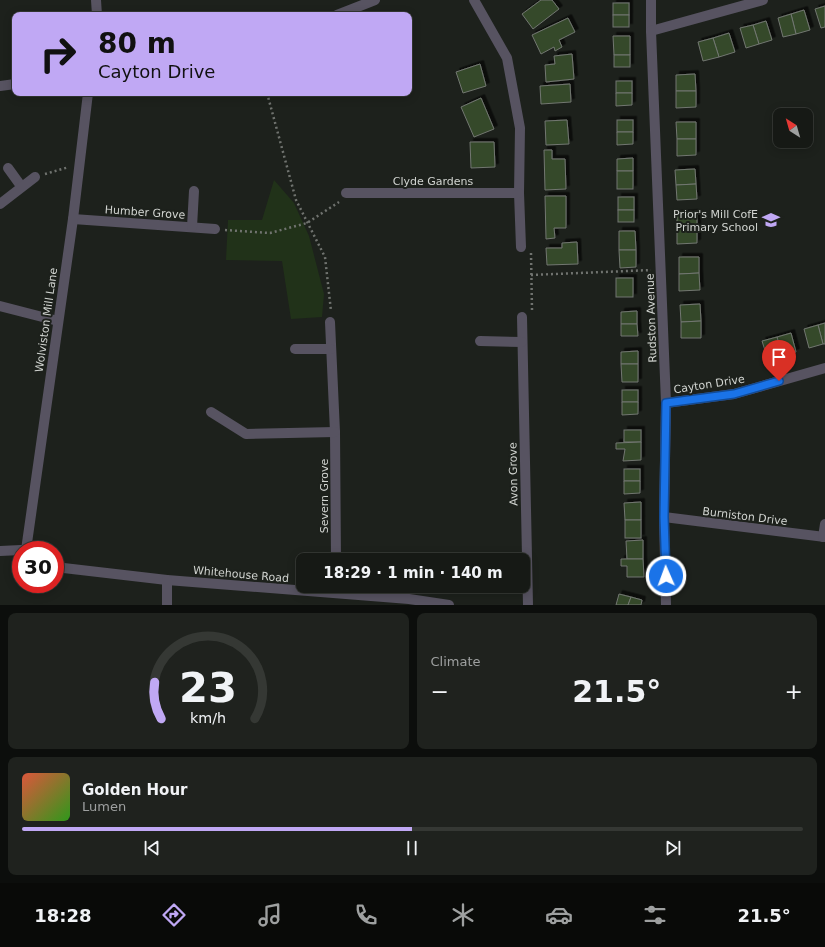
<!DOCTYPE html>
<meta charset="utf-8">
<style>
:root{--surface:#161915;--page:#1f221e;--text:#f1f3f6;--muted:#9ea0a0;--line:#353834;--accent:#c0a8f4}
body{margin:0;font-family:"DejaVu Sans",sans-serif;background:var(--page);color:var(--text);height:100vh;display:flex;flex-direction:column;font-size:15px;white-space:nowrap}
*{box-sizing:border-box;margin:0}
p{font-size:13px;color:var(--muted)}
.icon{flex:none;width:22px;height:22px;fill:none;stroke:currentColor;stroke-width:2;stroke-linecap:round;stroke-linejoin:round}
.map{position:relative;height:605px;overflow:hidden}
.panel{display:flex;flex-direction:column;gap:8px;padding:8px;background:#0c0e0c;flex:1}
.panel>*{flex:none}
.hud{position:absolute;left:12px;top:12px;width:400px;height:84px;border-radius:8px;box-shadow:0 2px 10px #0003,0 0 0 1px var(--line);background:#c0a8f4;color:#111;overflow:hidden}
.needle{width:26px;rotate:323deg}
.tools{position:absolute;left:773px;top:108px;display:grid;gap:8px}
.tools a{display:grid;place-items:center;width:40px;height:40px;border-radius:8px;background:var(--surface);box-shadow:0 2px 10px #0003,0 0 0 1px var(--line);font-size:20px}
.speed{position:absolute;left:12px;top:541px;display:flex;gap:8px;font-size:20px;font-weight:700;text-align:center}
.speed>*{display:grid;place-content:center;width:52px;height:52px;border-radius:50%;background:var(--surface);box-shadow:0 2px 10px #0003,0 0 0 1px var(--line);line-height:1}
.speed .limit{border:6px solid #d22;background:#fff;color:#111}
.pin{position:absolute;display:grid;place-items:center;width:34px;height:34px;color:#fff;margin:-41px -17px;border-radius:50% 50% 50% 0;rotate:-45deg;box-shadow:0 0 4px #0007}
.pin .icon{rotate:45deg}
.me{position:absolute;width:44px;margin:-22px;rotate:358deg;stroke-linejoin:round;filter:drop-shadow(0 0 3px #0008)}
.turn{display:flex;align-items:center;gap:14px;height:84px;padding:0 20px;font-size:18px}
.turn .icon{width:52px;height:52px;stroke-width:2.5}
.turn b{display:block;font-size:28px;line-height:34px}
.big{font-size:30px;font-weight:600;line-height:1.1}
.panel .card{flex:1;display:flex;flex-direction:column;justify-content:center;gap:6px;min-width:0;padding:0 14px;border-radius:8px;background:var(--page)}
.panel .dial{align-items:center;gap:0}
.dial svg{height:104px;overflow:visible;fill:none;stroke:var(--line);stroke-width:7;stroke-linecap:round;text-anchor:middle}
.dial text{fill:var(--text);stroke:none}
.song{display:flex;align-items:center;gap:12px}
.cover{width:48px;height:48px;border-radius:6px;background:linear-gradient(135deg,hsl(10 70% 55%),hsl(110 70% 35%))}
.played{height:4px;border-radius:2px;background:linear-gradient(90deg,var(--accent) 50%,var(--line) 50%)}
.keys{display:flex;justify-content:space-around;direction:ltr}
.heat{display:flex;justify-content:space-between;align-items:center;font-size:22px;direction:ltr}
.panel .tiles{flex:1;display:grid;gap:8px;grid-template-columns:1fr 1fr}
.card:last-child{grid-column:span 2}
.trip{position:absolute;left:296px;top:553px;width:234px;height:40px;border-radius:8px;background:var(--surface);box-shadow:0 2px 10px #0003,0 0 0 1px var(--line);font-weight:600;line-height:40px;text-align:center}
.dock{display:flex;height:64px;justify-content:space-around;align-items:center;background:#090a08;color:var(--muted)}
.dock .icon{width:28px;height:28px}
.dock .selected{color:var(--accent)}
.dock b{font-size:18px;color:var(--text)}
.map>svg:first-child{display:block}
</style>
<div class="map">
<svg width="825" height="605" viewBox="0 0 825 605">
<defs>
<filter id="shadow"><feDropShadow dx="3.5" dy="-3.5" stdDeviation="0" flood-color="#0009"/></filter>
</defs>
<rect width="100%" height="100%" fill="#1d211c"/>
<!-- green -->
<path fill="#213219" d="M274 180 294 203 309 236 324 294 322 317 291 319 282 261 226 260 228 220H262Z"/>
<!-- building -->
<g fill="#34482c" stroke="#727770" filter="url(#shadow)">
<path d="M541 0H552L559 9 533 29 522 14Z"/>
<rect x="613" y="3" width="16" height="12"/>
<path d="M825 6V27L821 28 815 9Z"/>
<path d="M804 10 810 30 796 34 791 14Z"/>
<path d="M791 14 796 34 783 37 778 18Z"/>
<rect x="613" y="15" width="16" height="12"/>
<path d="M568 18 575 32 559 40 562 47 555 51 554 47 541 54 532 35Z"/>
<path d="M766 21 772 40 759 44 753 25Z"/>
<path d="M753 25 759 44 746 48 740 28Z"/>
<path d="M729 33 735 52 719 57 713 38Z"/>
<path d="M613 36H630V55H614Z"/>
<path d="M713 38 719 57 703 61 698 42Z"/>
<path d="M572 54 574 79 546 82 545 65 555 64 554 56Z"/>
<rect x="614" y="55" width="16" height="12"/>
<path d="M480 64 486 86 463 93 456 72Z"/>
<path d="M695 74 696 91H676V75Z"/>
<rect x="616" y="81" width="16" height="12"/>
<path d="M570 84 571 102 541 104 540 86Z"/>
<path d="M676 91H696V107L676 108Z"/>
<path d="M616 93H632V105L616 106Z"/>
<path d="M481 98 494 129 474 137 461 107Z"/>
<path d="M567 120 569 144 546 145 545 121Z"/>
<rect x="617" y="120" width="16" height="12"/>
<path d="M676 122H696V139H677Z"/>
<path d="M617 132H633V144L617 145Z"/>
<path d="M677 139H696V155L677 156Z"/>
<path d="M470 142H494L495 167 471 168Z"/>
<path d="M544 150H552V159H565L566 189 545 190Z"/>
<path d="M633 158V171H617V159Z"/>
<path d="M695 169 696 184 676 185 675 170Z"/>
<rect x="617" y="171" width="16" height="18"/>
<path d="M696 184 697 199 677 200 676 185Z"/>
<path d="M545 196H566V228H554L555 238 546 239Z"/>
<rect x="618" y="197" width="16" height="13"/>
<rect x="618" y="210" width="16" height="12"/>
<path d="M697 213V228L677 229V214Z"/>
<path d="M697 228V243L677 244V229Z"/>
<path d="M619 231H635L636 250H619Z"/>
<path d="M577 242 578 264 547 265 546 248H562V243Z"/>
<path d="M619 250H636V267L620 268Z"/>
<path d="M679 257H699V273L679 274Z"/>
<path d="M699 273 700 290 679 291V274Z"/>
<rect x="616" y="278" width="17" height="19"/>
<path d="M700 304 701 321 681 322 680 305Z"/>
<path d="M637 311V324H621V312Z"/>
<path d="M701 321V338H681V322Z"/>
<path d="M825 323V344H823L818 325Z"/>
<path d="M621 324H637L638 336H621Z"/>
<path d="M818 325 823 344 809 348 804 329Z"/>
<path d="M791 333 796 352 782 356 777 337Z"/>
<path d="M777 337 782 356 768 360 762 341Z"/>
<path d="M638 351V364H621V352Z"/>
<path d="M621 364H638V382H622Z"/>
<rect x="622" y="390" width="16" height="12"/>
<path d="M622 402H638V414L622 415Z"/>
<rect x="624" y="430" width="17" height="12"/>
<path d="M641 442V460L623 461 625 449H616V443Z"/>
<rect x="624" y="469" width="16" height="12"/>
<path d="M624 481H640V493L624 494Z"/>
<path d="M641 502V520H625L624 503Z"/>
<rect x="625" y="520" width="16" height="18"/>
<path d="M643 540V559H627L626 541Z"/>
<path d="M621 559H643L644 577H627V566H621Z"/>
<path d="M619 594 631 597 628 605H616Z"/>
<path d="M631 597 642 600 641 605H628Z"/>
</g>
<g fill="none" stroke-linecap="round" stroke-linejoin="round">
<!-- path -->
<g stroke="#70736f" stroke-width="2.5" stroke-dasharray="2 3" stroke-linecap="butt">
<path d="M267 93 296 200 325 257 331 311"/>
<path d="M45 174 69 167"/>
<path d="M225 230 270 233 307 223 339 202"/>
<path d="M531 253 532 310"/>
<path d="M531 275 651 270"/>
</g>
<!-- minor -->
<g stroke="#575361" stroke-width="10">
<path d="M96 0 97 15"/>
<path d="M474 0 507 58 520 128 519 193 521 247"/>
<path d="M651 0V31"/>
<path d="M337 15 375 0"/>
<path d="M0 86 15 84"/>
<path d="M8 168 21 186"/>
<path d="M346 193H519"/>
<path d="M0 204 35 177"/>
<path d="M73 219 215 229"/>
<path d="M192 227 194 191"/>
<path d="M0 306 58 321"/>
<path d="M522 317 528 605"/>
<path d="M330 322 335 432 336 560"/>
<path d="M480 341 522 342"/>
<path d="M295 349H331"/>
<path d="M666 403 734 394 825 368"/>
<path d="M211 412 246 434 335 432"/>
<path d="M664 517 825 537"/>
<path d="M823 537 825 524"/>
<path d="M26 550 73 219 88 93"/>
<path d="M0 551 21 550"/>
<path d="M55 567 167 580 409 599 449 605"/>
<path d="M167 605V580"/>
<path d="M666 605 664 517 666 403 651 31 763 0"/>
</g>
</g>
<g fill="none" stroke-linecap="round" stroke-linejoin="round">
<!-- route casing -->
<g stroke="#114b97" stroke-width="10">
<path id="route" d="M666 576 664 517 666 403 734 394 779 381"/>
</g>
<!-- route -->
<use href="#route" stroke="#1a73e8" stroke-width="7"/>
</g>
<!-- icons -->
<defs>
<g id="school-bare" transform="scale(1.38)"><path d="M0-5L7-2L0 1L-7-2ZM-4 1L0 2.5L4 1V4Q0 6-4 4Z" fill="#c0a8f4" stroke="#1d211c" stroke-width="2.5" paint-order="stroke"/></g>
</defs>
<g fill-rule="evenodd">
<use href="#school-bare" x="771" y="220"/>
</g>
<g text-anchor="middle" stroke-width="4" stroke-linejoin="round" paint-order="stroke">
<!-- street labels -->
<g font-size="11" fill="#d1d4d0" stroke="#1d211c">
<text x="433" y="185">Clyde Gardens</text>
<text transform="translate(145 212) rotate(4)" y="4">Humber Grove</text>
<text transform="translate(651 318) rotate(-92)" y="4">Rudston Avenue</text>
<text transform="translate(46 320) rotate(-82)" y="4">Wolviston Mill Lane</text>
<text transform="translate(709 384) rotate(-9)" y="4">Cayton Drive</text>
<text transform="translate(513 474) rotate(-91)" y="4">Avon Grove</text>
<text transform="translate(324 496) rotate(-90)" y="4">Severn Grove</text>
<text transform="translate(745 516) rotate(7)" y="4">Burniston Drive</text>
<text transform="translate(241 574) rotate(5)" y="4">Whitehouse Road</text>
</g>
<!-- poi labels -->
<g font-size="11" fill="#d1d4d0" stroke="#1d211c" text-anchor="end">
<text x="758" y="218">Prior's Mill CofE<tspan x="758" dy="13">Primary School</tspan></text>
</g>
</g>
</svg>
<div class="tools">
<a><svg class="needle" viewBox="-14 -14 28 28"><path d="M0-13l5 13h-10z" fill="#e53935"/><path d="M0 13l5-13h-10z" fill="#9ea0a0"/></svg></a>
</div>
<div class="speed"><div class="limit">30</div></div>
<div class="pin" style="left:779px;top:381px;background:#d93025"><svg class="icon" aria-label="arrive" viewBox="0 0 24 24"><path d="M6 21V4h12l-3 4 3 4H6"/></svg></div>
<svg class="me" style="left:666px;top:576px" viewBox="-20 -20 40 40"><circle r="17" fill="#1a73e8" stroke="#fff" stroke-width="3"/><path d="M0-11L8 9 0 5-8 9z" fill="#fff"/></svg>
<div class="trip">18:29 · 1 min · 140 m</div>
<div class="hud">
<div class="turn"><svg class="icon" aria-label="right" viewBox="0 0 24 24"><path d="M7 20v-9h11M14 6l5 5-5 5"/></svg><div><b>80 m</b>Cayton Drive</div></div>
</div>
</div>
<section class="panel">
<div class="tiles">
<div class="card dial"><svg viewBox="0 0 100 80">
<path d="M14 69A42 42 0 1 1 86 69"/>
<path d="M14 69A42 42 0 0 1 9 41" stroke="#c0a8f4"/>
<text x="50" y="56" font-size="32" font-weight="700">23</text>
<text x="50" y="72" font-size="11">km/h</text>
</svg></div>
<div class="card"><p>Climate</p>
<div class="heat"><a>−</a><b class="big">21.5°</b><a>+</a></div>
</div>
<div class="card">
<div class="song"><i class="cover"></i><div><b>Golden Hour</b><p>Lumen</p></div></div>
<div class="played"></div>
<div class="keys"><svg class="icon" aria-label="previous" viewBox="0 0 24 24"><path d="M18 5L8 12l10 7zM5 5v14"/></svg><svg class="icon" aria-label="pause" viewBox="0 0 24 24"><path d="M8 5v14M16 5v14"/></svg><svg class="icon" aria-label="next" viewBox="0 0 24 24"><path d="M6 5l10 7-10 7zM19 5v14"/></svg></div>
</div>
</div>
</section>
<nav class="dock">
<b>18:28</b>
<svg class="icon selected" aria-label="directions" viewBox="0 0 24 24"><path d="M12 3l9 9-9 9-9-9zM9 14v-3h6M13 9l2 2-2 2"/></svg>
<svg class="icon" aria-label="music" viewBox="0 0 24 24"><path d="M9 18V5l10-2v13"/><circle cx="6" cy="18" r="3"/><circle cx="16" cy="16" r="3"/></svg>
<svg class="icon" aria-label="phone" viewBox="0 0 24 24"><path d="M5 4h4l2 5-3 2q2 4 5 5l2-3 5 2v4C11 20 4 13 5 4z"/></svg>
<svg class="icon" aria-label="climate" viewBox="0 0 24 24"><path d="M12 3v18M4 7l16 10M4 17L20 7"/></svg>
<svg class="icon" aria-label="car" viewBox="0 0 24 24"><path d="M5 17H2v-5l4-1 3-4h7l3 4 3 1v5h-3M9 17h6M6 11h13"/><circle cx="7" cy="17" r="2"/><circle cx="17" cy="17" r="2"/></svg>
<svg class="icon" aria-label="filters" viewBox="0 0 24 24"><path d="M4 7h16M4 17h16"/><circle cx="9" cy="7" r="2"/><circle cx="15" cy="17" r="2"/></svg>
<b>21.5°</b>
</nav>
